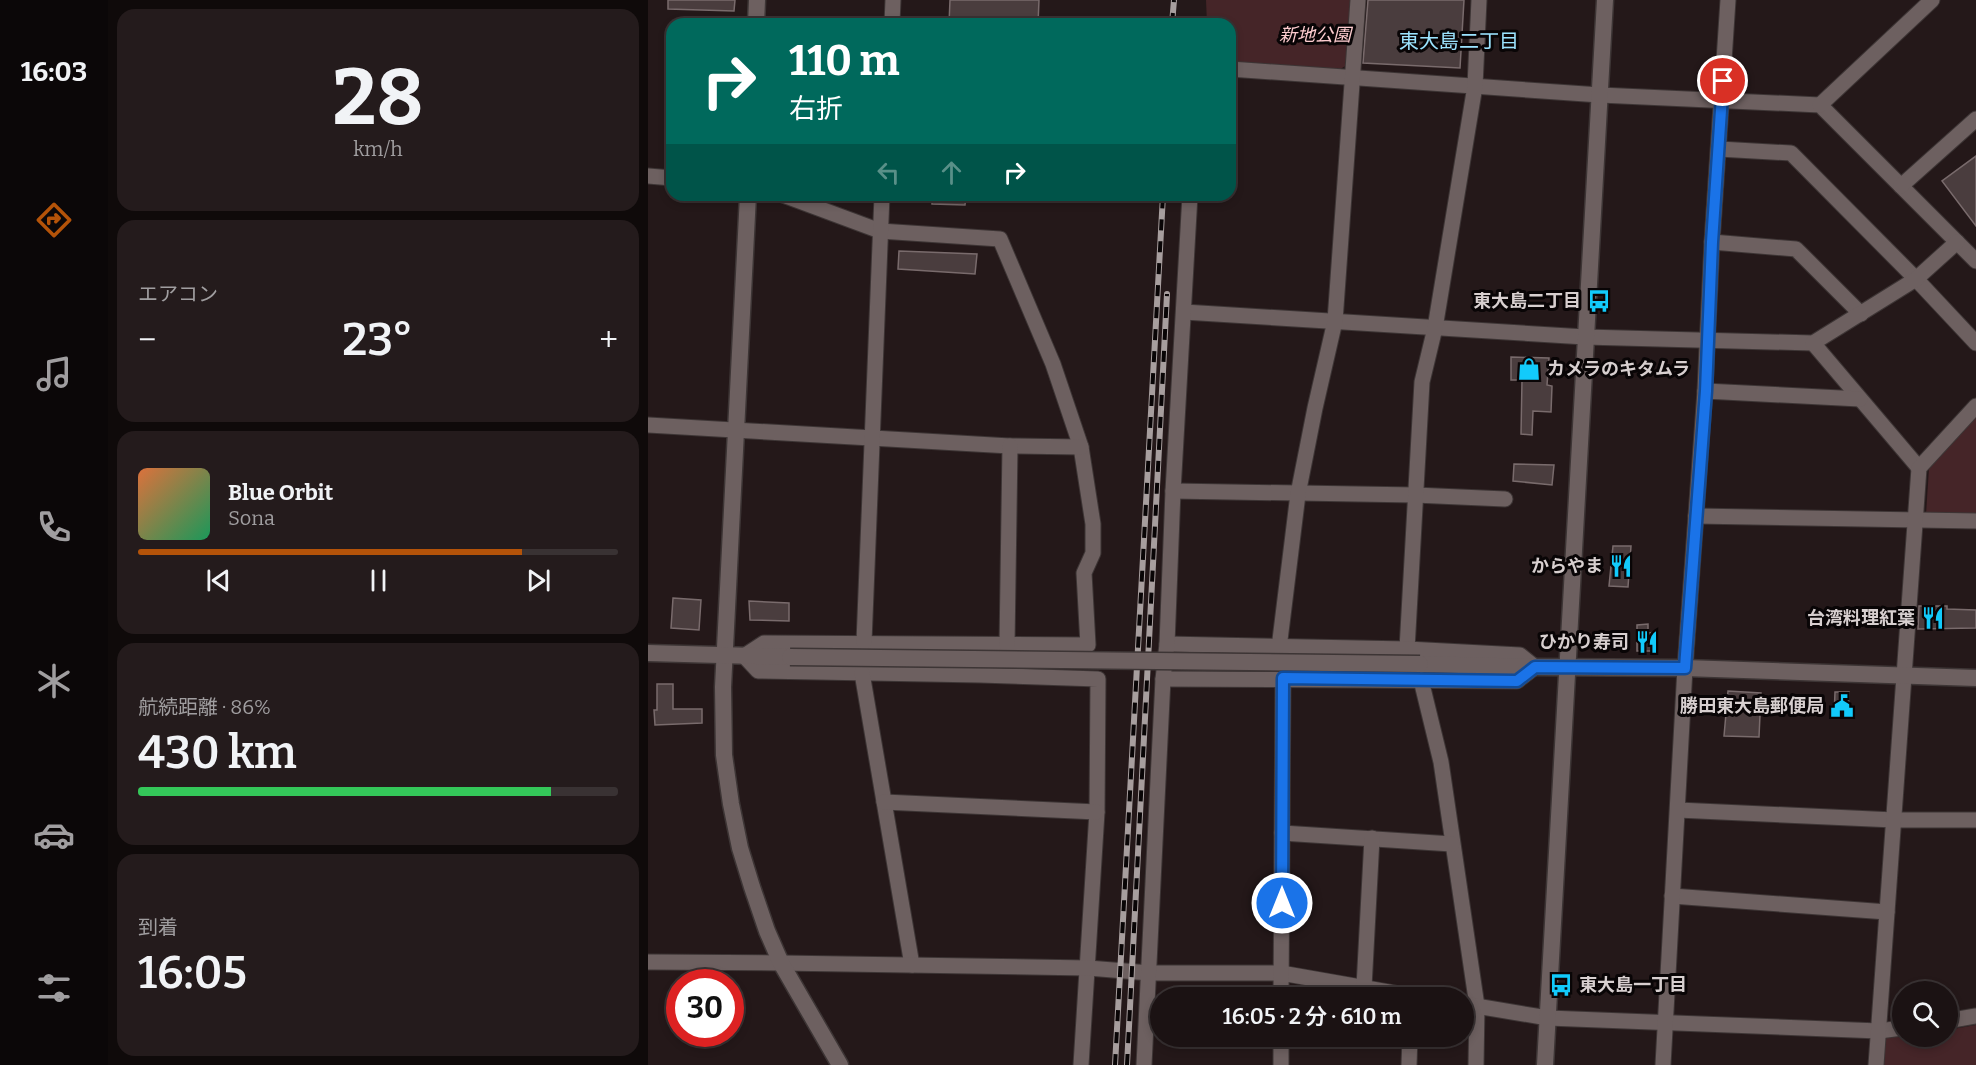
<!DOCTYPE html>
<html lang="ja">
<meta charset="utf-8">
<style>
:root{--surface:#1b1213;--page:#241b1c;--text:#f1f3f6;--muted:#a09ea0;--line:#393233;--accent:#b45309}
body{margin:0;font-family:Bitter,"Noto Sans JP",serif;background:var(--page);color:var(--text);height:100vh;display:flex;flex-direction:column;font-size:22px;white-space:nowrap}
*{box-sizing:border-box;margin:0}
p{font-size:20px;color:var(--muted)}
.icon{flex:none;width:33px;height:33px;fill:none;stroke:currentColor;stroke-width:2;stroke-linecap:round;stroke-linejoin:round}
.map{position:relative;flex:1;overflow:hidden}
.drawer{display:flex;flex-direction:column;gap:9px;padding:9px;background:#0f0a0a;width:540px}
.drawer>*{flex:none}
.hud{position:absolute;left:18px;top:18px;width:570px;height:183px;border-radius:18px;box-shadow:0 3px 9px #0003,0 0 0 2px var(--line);background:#00695c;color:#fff;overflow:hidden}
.buttons{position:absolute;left:1244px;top:981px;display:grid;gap:12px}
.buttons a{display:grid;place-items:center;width:66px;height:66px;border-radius:50%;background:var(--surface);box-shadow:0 3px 9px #0003,0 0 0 2px var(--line);font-size:30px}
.speed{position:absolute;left:18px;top:969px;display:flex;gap:12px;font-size:30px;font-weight:700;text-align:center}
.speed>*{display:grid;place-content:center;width:78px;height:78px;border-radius:50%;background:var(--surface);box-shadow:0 3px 9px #0003,0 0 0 2px var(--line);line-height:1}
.speed .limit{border:9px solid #d22;background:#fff;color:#111}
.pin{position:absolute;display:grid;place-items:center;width:51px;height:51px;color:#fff;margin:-26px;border:3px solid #fff;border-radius:50%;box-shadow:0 2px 6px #0007}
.me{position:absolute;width:66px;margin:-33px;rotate:0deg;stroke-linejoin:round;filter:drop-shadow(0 0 4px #0008)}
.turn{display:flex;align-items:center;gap:21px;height:126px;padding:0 24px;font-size:27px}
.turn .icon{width:78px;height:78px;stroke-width:2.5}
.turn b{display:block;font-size:42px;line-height:51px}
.lanes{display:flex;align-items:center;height:57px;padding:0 24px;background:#0003;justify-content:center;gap:30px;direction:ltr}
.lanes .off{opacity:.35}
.big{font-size:45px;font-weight:600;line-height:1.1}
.drawer .tile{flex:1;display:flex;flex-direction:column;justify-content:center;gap:9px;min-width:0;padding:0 21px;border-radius:18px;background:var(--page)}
.drawer .dial{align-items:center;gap:0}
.dial b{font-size:78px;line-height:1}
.song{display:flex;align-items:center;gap:18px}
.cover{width:72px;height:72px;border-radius:9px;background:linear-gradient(135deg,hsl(20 70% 55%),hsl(150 70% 35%))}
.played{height:6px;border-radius:3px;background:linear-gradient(90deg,var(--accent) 80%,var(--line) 80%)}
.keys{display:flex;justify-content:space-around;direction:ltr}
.heat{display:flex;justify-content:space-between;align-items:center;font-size:33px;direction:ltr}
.charge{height:9px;border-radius:4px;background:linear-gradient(90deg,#34c759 86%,var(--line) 0)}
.trip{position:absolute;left:502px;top:987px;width:324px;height:60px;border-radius:30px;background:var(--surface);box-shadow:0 3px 9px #0003,0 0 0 2px var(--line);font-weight:600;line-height:60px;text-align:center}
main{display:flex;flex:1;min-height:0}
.tab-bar{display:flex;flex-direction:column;width:108px;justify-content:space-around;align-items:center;background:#0b0708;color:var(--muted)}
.tab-bar .icon{width:42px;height:42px}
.tab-bar .active{color:var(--accent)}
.tab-bar b{font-size:27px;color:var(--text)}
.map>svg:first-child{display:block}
</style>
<main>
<nav class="tab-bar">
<b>16:03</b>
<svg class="icon active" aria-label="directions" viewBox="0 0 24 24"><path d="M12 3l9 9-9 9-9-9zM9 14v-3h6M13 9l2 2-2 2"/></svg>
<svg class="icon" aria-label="music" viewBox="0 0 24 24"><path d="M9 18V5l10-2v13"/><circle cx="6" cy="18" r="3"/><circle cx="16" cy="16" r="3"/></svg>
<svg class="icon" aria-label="phone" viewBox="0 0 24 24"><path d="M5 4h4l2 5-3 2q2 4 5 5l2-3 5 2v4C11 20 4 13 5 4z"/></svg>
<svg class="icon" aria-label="climate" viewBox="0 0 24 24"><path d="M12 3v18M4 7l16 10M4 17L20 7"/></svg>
<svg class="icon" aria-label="car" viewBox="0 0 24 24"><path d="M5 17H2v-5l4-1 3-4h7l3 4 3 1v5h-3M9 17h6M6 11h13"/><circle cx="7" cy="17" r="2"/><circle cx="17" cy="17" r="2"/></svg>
<svg class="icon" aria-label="filters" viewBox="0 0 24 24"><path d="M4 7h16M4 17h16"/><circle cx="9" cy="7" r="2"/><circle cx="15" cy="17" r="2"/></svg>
</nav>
<section class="drawer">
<div class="tile dial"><b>28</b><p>km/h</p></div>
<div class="tile"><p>エアコン</p>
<div class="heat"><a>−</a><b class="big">23°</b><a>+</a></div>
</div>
<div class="tile">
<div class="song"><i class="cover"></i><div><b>Blue Orbit</b><p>Sona</p></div></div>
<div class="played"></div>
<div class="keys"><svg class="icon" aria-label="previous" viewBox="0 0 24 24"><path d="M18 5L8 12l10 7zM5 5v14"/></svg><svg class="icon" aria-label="pause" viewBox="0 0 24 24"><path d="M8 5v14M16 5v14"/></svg><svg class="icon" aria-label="next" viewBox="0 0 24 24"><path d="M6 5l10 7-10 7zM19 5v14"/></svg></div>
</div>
<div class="tile"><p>航続距離 · 86%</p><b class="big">430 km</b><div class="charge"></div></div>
<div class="tile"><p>到着</p><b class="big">16:05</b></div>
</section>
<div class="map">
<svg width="1328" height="1065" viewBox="0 0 1328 1065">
<rect width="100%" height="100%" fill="#241819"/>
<!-- green -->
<g fill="#452528">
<path d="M558 0H705L699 65 689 71 582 63V24H559Z"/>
<path d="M1328 416V515H1278L1281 468Z"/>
<path d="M1328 1025V1065H1235L1237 1038 1254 1036H1299V1030Z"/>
</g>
<!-- building -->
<g fill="#4a3d3e" stroke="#796b6c" stroke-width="1.5">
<path d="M20 0H87L86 11 20 9Z"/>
<path d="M302 0H391L390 24H341V19H313L312 24H301Z"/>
<path d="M720 0H816L812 68 715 63Z"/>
<path d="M1328 156V226L1294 181Z"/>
<path d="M284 195H318L317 205 284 204Z"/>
<path d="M251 251 329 254 327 274 250 269Z"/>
<path d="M863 357 901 358 899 385 904 386 903 412 885 411 884 435 873 434 874 380H863Z"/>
<path d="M866 464 906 465 904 485 865 481Z"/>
<path d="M965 546H983L980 587 961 586Z"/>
<path d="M25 598 53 600 51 630 23 628Z"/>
<path d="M101 601 141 603V621L102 620Z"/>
<path d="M1271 606H1299V609L1328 610V628L1270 629Z"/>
<path d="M1000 624V633L1008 632V651H989V625Z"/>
<path d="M9 684H25V709H54V723L7 725 6 710H9Z"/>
<path d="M1080 691 1113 693 1111 737 1076 736Z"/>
<path d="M1187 692H1201L1200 718H1186Z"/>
</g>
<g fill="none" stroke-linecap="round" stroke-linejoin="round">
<!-- minor casing -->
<g stroke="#3d3535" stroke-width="17">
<g id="minor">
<path d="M244 24 245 0"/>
<path d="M582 69 952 95 1172 105 1328 261"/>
<path d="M1172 105 1284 0"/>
<path d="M1071 149 1143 153 1268 279 1328 343"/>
<path d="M0 176 24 178"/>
<path d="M1253 186 1328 119"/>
<path d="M135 195 232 231 352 239 405 364 433 447 445 524V553L436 573 440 645 116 643 96 656 110 671 332 675 450 679 449 812 433 1065"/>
<path d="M1064 242 1148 249 1213 314"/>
<path d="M536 312 937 337 1165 343 1268 279 1309 242"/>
<path d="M1165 343 1271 468"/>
<path d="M1057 391 1212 399"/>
<path d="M0 425 362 446 433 447"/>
<path d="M525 491 767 495 857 499"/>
<path d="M1048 516 1328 521"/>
<path d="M216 642 234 195"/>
<path d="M359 645 362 446"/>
<path d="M631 648 650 494 667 408 687 321 710 0"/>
<path d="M759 649 774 382 787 328 827 86 831 0"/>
<path d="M214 673 264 965"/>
<path d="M515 679 869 681 887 667 872 655 759 649 519 644"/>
<path d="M773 680 793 762 829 1006 828 1065"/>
<path d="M236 802 449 812"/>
<path d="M1030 810 1246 820H1328"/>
<path d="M634 833 804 844"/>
<path d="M1024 896 1239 912"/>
<path d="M0 962 133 963 440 968 502 973H633L775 998"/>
<path d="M716 987 724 838"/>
<path d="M633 998 635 678"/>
<path d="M816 1004 900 1018 1231 1031 1254 1028"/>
<path d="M1299 1021 1328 1016"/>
<path d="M496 1065 515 679 519 644 525 491 542 195"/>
<path d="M633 1065V1036"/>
<path d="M761 1065 762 1036"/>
<path d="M1015 1065 1037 668 1057 391 1064 242 1080 0"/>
<path d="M1228 1065 1271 468 1328 406"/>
</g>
</g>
<!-- tertiary casing -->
<g stroke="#3d3535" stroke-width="19">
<g id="tertiary">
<path d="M108 24 109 0"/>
<path d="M100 195 75 687 76 755 83 804 92 848 104 887 119 931 133 963 192 1065"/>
<path d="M0 653 142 657"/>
<path d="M772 664 887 667 1037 668 1328 678"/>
<path d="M897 1065 957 0"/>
</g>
</g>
<!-- minor -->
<use href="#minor" stroke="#6d6060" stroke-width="15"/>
<!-- tertiary -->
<use href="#tertiary" stroke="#6d6060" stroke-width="16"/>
<!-- rail casing -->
<g stroke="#a79e9e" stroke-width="6">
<g id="rail">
<path d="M524 24 526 0"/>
<path d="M467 1065 515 195"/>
<path d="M479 1065 519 294"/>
</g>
</g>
<!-- rail -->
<use href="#rail" stroke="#090506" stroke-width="4" stroke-dasharray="11" stroke-linecap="butt"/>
<!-- tertiary-bridge casing -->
<g stroke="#3d3535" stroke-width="19" stroke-linecap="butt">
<path id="tertiary-bridge" d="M142 657 772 664"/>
</g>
<!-- tertiary-bridge -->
<use href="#tertiary-bridge" stroke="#6d6060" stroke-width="16"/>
</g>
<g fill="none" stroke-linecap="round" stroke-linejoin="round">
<!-- route casing -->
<g stroke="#114b97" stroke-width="15">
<path id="route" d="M634 903 635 678 869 681 887 667 1037 668 1058 391 1064 242 1075 81"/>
</g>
<!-- route -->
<use href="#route" stroke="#1a73e8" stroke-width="10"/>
</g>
<!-- icons -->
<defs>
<g id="bus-bare" transform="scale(1.8)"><path d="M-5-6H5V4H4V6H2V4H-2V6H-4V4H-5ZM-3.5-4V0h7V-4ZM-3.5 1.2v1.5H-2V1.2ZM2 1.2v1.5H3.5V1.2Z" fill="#12cafb" stroke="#090506" stroke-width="2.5" paint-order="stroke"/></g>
<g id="shop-bare" transform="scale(1.8)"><path d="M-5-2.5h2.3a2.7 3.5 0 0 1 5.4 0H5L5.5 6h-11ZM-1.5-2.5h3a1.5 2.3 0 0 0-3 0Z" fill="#12cafb" stroke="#090506" stroke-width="2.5" paint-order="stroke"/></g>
<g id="restaurant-bare" transform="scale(1.8)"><path d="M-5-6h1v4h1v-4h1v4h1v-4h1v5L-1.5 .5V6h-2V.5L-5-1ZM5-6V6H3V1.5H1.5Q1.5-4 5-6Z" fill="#12cafb" stroke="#090506" stroke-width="2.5" paint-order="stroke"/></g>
<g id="civic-bare" transform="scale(1.8)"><path d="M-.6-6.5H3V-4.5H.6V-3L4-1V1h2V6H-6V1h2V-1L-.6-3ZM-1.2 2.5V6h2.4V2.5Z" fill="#12cafb" stroke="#090506" stroke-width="2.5" paint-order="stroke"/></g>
</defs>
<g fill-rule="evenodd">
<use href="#bus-bare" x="951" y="301"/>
<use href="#shop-bare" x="881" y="369"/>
<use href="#restaurant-bare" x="973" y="566"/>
<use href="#restaurant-bare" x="1285" y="618"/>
<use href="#restaurant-bare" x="999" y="642"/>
<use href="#civic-bare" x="1194" y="706"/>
<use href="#bus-bare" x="913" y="985"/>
</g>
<g text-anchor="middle" stroke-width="6" stroke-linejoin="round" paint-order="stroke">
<!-- park labels -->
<g font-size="18" font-style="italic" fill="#fdcccf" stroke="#090506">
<text x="667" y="41">新地公園</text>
</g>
<!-- poi labels -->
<g font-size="18" font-weight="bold" fill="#d7cfcf" stroke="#090506" text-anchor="end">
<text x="933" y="307">東大島二丁目</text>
<text x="899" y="375" text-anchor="start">カメラのキタムラ</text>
<text x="955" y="572">からやま</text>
<text x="1267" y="624">台湾料理紅葉</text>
<text x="981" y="648">ひかり寿司</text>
<text x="1176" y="712">勝田東大島郵便局</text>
<text x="931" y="991" text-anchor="start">東大島一丁目</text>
</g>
<!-- neighbourhood labels -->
<g font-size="20" fill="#9ce4ff" stroke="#090506">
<text x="811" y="48">東大島二丁目</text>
</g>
</g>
</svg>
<div class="buttons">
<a><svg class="icon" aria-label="search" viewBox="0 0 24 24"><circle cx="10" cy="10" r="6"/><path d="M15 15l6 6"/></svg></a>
</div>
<div class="speed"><div class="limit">30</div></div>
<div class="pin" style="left:1075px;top:81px;background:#d93025"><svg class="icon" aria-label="arrive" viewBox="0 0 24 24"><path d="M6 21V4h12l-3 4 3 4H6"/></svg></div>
<svg class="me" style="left:634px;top:903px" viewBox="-20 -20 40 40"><circle r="17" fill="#1a73e8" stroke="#fff" stroke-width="3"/><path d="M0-11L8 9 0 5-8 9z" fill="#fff"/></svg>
<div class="trip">16:05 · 2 分 · 610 m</div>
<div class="hud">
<div class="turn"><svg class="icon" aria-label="right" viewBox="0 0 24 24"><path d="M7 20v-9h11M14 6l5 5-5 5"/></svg><div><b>110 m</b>右折</div></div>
<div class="lanes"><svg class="icon off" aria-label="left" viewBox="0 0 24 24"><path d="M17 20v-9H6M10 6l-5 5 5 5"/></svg><svg class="icon off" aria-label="ahead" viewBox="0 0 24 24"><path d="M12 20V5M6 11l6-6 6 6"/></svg><svg class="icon" aria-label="right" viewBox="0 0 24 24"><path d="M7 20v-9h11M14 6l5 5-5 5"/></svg></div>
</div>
</div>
</main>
